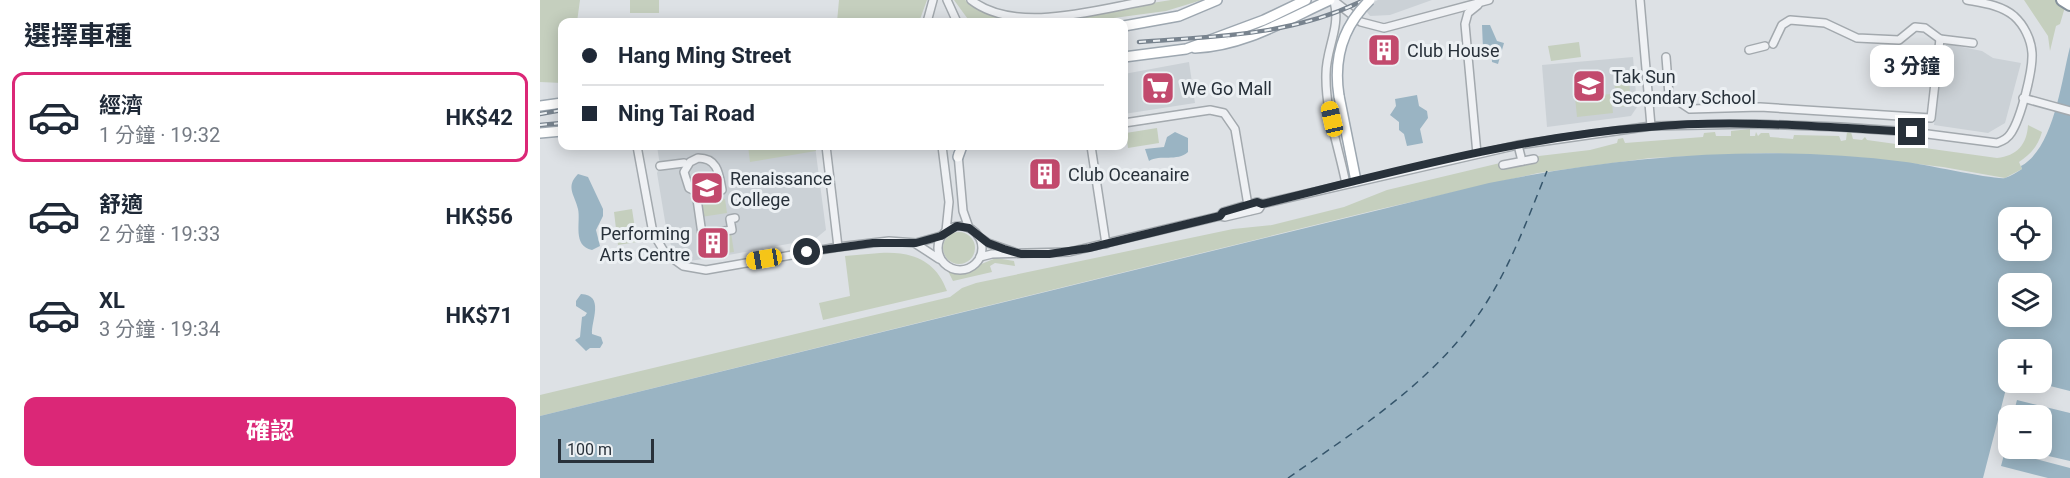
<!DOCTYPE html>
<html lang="zh-TW">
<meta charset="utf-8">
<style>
body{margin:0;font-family:Roboto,"Noto Sans TC",sans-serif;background:#f2f2f3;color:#1f2937;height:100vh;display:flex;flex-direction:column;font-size:22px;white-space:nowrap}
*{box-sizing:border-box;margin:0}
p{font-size:20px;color:#747a83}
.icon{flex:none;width:33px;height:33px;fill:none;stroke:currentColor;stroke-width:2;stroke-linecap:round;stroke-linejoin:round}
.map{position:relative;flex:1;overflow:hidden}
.details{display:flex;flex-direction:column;background:#fff;width:540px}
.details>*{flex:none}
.top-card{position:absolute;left:18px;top:18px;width:570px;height:132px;border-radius:12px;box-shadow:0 3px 15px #0003;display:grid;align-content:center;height:132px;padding:0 24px;background:#fff}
.buttons{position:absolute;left:1458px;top:207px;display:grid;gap:12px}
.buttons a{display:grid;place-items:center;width:54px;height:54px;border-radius:12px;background:#fff;box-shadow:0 3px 15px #0003;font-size:30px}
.scale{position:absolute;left:18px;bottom:15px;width:96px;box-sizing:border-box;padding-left:6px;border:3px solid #28313a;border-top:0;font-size:16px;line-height:21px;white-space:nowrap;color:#28313a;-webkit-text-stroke:4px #ecf0f3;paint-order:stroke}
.end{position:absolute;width:27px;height:27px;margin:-14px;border:8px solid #28313a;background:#fff;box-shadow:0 0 0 3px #fff}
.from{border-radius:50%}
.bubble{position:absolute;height:42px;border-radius:12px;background:#fff;box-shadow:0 3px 15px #0003;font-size:20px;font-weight:700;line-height:42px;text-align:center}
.car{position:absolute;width:18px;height:36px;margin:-18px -9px;border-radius:8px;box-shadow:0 0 4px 2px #0007;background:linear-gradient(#f5c518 24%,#345 0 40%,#f5c518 0 76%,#345 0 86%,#f5c518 0)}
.top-card b{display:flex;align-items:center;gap:21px;height:57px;font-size:22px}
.top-card b+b{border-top:2px solid #e0e1e3}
.top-card i{width:15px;height:15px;background:#1f2937}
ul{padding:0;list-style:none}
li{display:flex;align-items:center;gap:18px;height:90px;margin:0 12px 9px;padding:0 12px;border:3px solid transparent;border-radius:12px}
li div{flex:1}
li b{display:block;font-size:22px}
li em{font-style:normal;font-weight:700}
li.on{border-color:#db2777}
li>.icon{width:54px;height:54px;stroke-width:1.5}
h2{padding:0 24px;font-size:27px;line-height:72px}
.primary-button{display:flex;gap:12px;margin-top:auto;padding:12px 24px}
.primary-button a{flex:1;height:69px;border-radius:12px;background:#db2777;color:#fff;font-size:24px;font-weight:700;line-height:69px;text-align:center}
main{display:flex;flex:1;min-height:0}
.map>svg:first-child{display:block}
</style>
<main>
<section class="details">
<h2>選擇車種</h2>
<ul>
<li class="on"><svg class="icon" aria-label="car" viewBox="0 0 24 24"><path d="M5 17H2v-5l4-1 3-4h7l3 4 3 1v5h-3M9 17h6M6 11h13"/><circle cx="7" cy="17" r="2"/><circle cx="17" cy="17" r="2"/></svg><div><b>經濟</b><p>1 分鐘 · 19:32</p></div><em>HK$42</em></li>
<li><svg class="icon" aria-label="car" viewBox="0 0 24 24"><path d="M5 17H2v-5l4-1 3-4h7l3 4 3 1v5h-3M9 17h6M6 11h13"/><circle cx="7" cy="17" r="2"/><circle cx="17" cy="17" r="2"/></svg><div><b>舒適</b><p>2 分鐘 · 19:33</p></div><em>HK$56</em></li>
<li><svg class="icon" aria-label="car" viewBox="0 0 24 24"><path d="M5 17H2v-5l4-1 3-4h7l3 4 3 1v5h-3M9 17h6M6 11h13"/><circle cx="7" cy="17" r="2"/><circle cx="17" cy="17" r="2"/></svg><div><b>XL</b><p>3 分鐘 · 19:34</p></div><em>HK$71</em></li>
</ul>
<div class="primary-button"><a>確認</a></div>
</section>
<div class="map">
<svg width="1530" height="478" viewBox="0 0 1530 478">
<rect width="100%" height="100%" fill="#dde1e5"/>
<!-- built -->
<g fill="#cbd1d6">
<polygon points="838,0 892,0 850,15 830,16 823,7"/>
<polygon points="1407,44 1442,51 1453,58 1481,63 1465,123 1448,133 1394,125 1403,48"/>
<polygon points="1093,57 1097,107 1091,116 1007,127 1002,65"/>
<polygon points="649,62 655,103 584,114 584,74"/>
<polygon points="117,146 275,146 286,230 275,239 194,254 150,261 141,257 132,248 127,233 117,173 120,166"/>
</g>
<!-- green -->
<g fill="#c5cfbe">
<polygon points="0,0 40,0 37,22 22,22 22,83 0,82"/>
<rect x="90" y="0" width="29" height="13"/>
<polygon points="299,0 387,0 379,22 297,22"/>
<polygon points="414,0 425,0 457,18 482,22 430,22"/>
<polygon points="631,0 662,0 626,11 544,22 543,14"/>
<polygon points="1484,0 1515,0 1525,7 1520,24 1516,26 1510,51 1508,36"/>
<polygon points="1039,42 1041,57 1011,61 1008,46"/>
<polygon points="1089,78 1091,106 1077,107 1074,80"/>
<polygon points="1071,94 1073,113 1037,117 1035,97"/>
<path d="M 1488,125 L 1502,132 C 1498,146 1491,154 1479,162 L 1482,169 L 1465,178 L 1403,167 L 1325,158 L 1228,153 L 1110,158 L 998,173 L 836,210 L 0,416 L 0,395 L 410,297 L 422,288 L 436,283 L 693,229 L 732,225 L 804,207 L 847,190 L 981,158 L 1050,150 L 1077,143 L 1078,139 L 1083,138 L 1085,143 L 1163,137 L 1164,133 L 1175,132 L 1176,136 L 1191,136 L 1191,131 L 1210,129 L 1210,136 L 1215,136 L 1216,132 L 1218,136 L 1221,133 L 1229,133 L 1230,137 L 1253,139 L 1254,135 L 1299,136 L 1301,141 L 1306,140 L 1307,132 L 1311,132 L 1313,139 L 1322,140 L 1325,137 L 1327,140 L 1457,158 C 1477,156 1487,144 1488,125 Z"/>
<polygon points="617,128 619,143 588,148 586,133"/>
<polygon points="208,146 275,146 276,151 210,162"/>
<polygon points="185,199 187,213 161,217 159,202"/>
<polygon points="92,209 97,242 78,245 74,212"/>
<circle cx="419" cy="248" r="16"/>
<polygon points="191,233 194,252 160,257 157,238"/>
<path d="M 340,253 C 371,251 396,260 407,291 L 283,320 L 279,303 L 310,296 L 305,256 Z"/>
<polygon points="456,258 474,261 475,266 455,263 450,266 452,272 413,281 408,271 422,272"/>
</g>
<!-- water -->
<g fill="#9ab4c3" fill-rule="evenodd">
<polygon points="942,25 950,25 957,41 964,43 958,64 952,62 951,49 943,49"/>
<path d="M 1530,47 L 1530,391 L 1498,383 L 1502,382 L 1502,350 L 1468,350 L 1468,381 L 1443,478 L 0,478 L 0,416 L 949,183 C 1086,155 1227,144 1366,162 C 1383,164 1455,180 1465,178 C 1471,176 1477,172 1482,169 L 1481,166 C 1514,148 1521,82 1530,47 ZM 1468,218 L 1502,218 L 1502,250 L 1468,250 ZM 1468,284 L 1502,284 L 1502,316 L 1468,316 Z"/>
<polygon points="877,95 879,106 887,111 888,118 880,129 883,143 867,146 864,134 859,130 859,122 850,115 856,106 855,99"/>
<path d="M 635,132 L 648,138 L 648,152 C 637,162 620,154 609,161 L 605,149 L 624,147 L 627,137 Z"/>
<path d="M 38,174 L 48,177 L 63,209 L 63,216 L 56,230 L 60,246 L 52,250 C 32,246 41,222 38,209 C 35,195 25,187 38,174 Z"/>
<path d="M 41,294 C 65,295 51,321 52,334 L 61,337 L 63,343 L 60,348 L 50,348 L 46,351 L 35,340 L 40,337 L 42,317 L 45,316 L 47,313 L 36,306 L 36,301 Z"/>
<polygon points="1477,400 1530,413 1530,461 1478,449 1502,448 1502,416 1473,415"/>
<polygon points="1465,451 1530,468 1530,478 1508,478 1461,466"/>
</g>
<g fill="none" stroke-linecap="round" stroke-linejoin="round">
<!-- ferry -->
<path stroke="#35556b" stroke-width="1.5" stroke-dasharray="8 6" stroke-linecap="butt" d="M 748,478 C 820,428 901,377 948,300 C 973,260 989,215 1007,171"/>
<defs>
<g id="minor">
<polyline points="407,0 417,22"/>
<path d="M 431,0 C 476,35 558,9 611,0"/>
<polyline points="793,0 821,22 844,28 949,0"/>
<polyline points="1100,0 1111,126"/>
<path d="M 794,1 C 801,28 786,48 786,74 C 785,111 799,148 806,184"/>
<polyline points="387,22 393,0"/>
<polyline points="1233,44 1242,25 1250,20 1285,23 1317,38 1359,40 1375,27 1385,28 1400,39 1433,43"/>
<polyline points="1209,50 1225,46"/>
<polyline points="1126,57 1129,95 1150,109 1220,107 1391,118 1400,39"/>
<polyline points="1483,98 1530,111"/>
<polyline points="584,123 670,110 684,113 695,129 709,211"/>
<polyline points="978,145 982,161"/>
<polyline points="97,146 113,233 125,253 143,266 166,270 298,247 349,241 376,243 401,236"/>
<polyline points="286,146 298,247"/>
<polyline points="402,146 409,202 406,231"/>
<polyline points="551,146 566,244"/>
<polyline points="418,154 423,211 429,228"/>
<polyline points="937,154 925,24 928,13 938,5"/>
<path d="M 158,158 C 178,158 179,174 182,190 L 159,193 L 149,188 L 144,172 L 150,162 Z"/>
<polyline points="963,165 994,159"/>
<polyline points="120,166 144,163"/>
<polyline points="156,192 162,234 192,230 190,219 195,218"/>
<polyline points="680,216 683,212 717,202 722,204"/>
<circle cx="420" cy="248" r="22"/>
<polyline points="438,236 448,243 474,252"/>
<polyline points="376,244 399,259"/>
<path d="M 440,257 L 452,254 L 529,252 L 680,216 L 685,217 L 719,209 L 722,204 L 978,145 L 1111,126 L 1215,124 L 1300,127 L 1372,132 L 1457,143 C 1463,141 1468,138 1471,133 C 1481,118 1493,70 1492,53 C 1491,39 1484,25 1474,16 C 1461,5 1443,3 1427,0"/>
</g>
<g id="major">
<polyline points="584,26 639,16 677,0"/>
<path d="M 655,48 C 704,46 746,20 790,0"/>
<polyline points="584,57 646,49 724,20 766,0"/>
<polyline points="799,96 816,181"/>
<polyline points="0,106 22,103"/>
<polyline points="0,133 22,131"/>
<polyline points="418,157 422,146"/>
</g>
<polyline id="highway" points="1522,0 1530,5"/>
</defs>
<!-- minor casing -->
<use href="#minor" stroke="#a3a9ae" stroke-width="10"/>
<!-- major casing -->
<use href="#major" stroke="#9da7b0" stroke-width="12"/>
<!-- highway casing -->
<use href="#highway" stroke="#85919b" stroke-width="14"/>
<!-- minor -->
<use href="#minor" stroke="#eff1f4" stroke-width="7"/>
<!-- major -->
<use href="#major" stroke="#fff" stroke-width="9"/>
<!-- highway -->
<use href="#highway" stroke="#fff" stroke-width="10"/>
<defs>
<g id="rail">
<path d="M 599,42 C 677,36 752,36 824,0"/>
<polyline points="0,114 22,110"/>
<polyline points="0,125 22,123"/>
</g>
</defs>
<!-- rail casing -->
<use href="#rail" stroke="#78838e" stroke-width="4.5"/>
<!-- rail -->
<use href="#rail" stroke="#ecf0f3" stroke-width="2" stroke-dasharray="7" stroke-linecap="butt"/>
<defs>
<path id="major-bridge" d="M 799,96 C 793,58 803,26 830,0"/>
</defs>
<!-- major-bridge casing -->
<use href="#major-bridge" stroke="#9da7b0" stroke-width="12" stroke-linecap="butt"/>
<!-- major-bridge -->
<use href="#major-bridge" stroke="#fff" stroke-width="9"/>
</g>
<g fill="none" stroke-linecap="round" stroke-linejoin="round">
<!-- route -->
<path stroke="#28313a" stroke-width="8" d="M 267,252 L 333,243 L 376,243 L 401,236 L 417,226 L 429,228 L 448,243 L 464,249 L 481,254 L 509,254 L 549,248 L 680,216 L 683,212 L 717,202 L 722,204 C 849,173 978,137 1109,127 C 1196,119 1284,127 1372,132"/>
</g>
<!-- icons -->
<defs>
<symbol id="building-square" viewBox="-11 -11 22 22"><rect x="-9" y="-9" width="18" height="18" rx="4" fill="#c24a6d" stroke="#ecf0f3"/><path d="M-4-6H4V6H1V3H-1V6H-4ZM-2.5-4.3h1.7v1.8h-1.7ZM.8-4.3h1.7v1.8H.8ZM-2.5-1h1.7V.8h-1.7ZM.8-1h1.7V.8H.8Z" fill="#fff"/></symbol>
<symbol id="school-square" viewBox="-11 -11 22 22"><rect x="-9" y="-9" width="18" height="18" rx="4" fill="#c24a6d" stroke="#ecf0f3"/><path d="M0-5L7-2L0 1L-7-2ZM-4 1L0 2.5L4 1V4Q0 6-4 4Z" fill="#fff"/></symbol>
<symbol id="supermarket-square" viewBox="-11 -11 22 22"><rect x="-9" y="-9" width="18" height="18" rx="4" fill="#c24a6d" stroke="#ecf0f3"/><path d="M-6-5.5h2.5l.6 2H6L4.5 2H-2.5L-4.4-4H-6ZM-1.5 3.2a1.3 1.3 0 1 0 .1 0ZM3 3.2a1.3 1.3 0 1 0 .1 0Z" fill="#fff"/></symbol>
</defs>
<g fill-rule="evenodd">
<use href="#building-square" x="825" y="31" width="38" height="38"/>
<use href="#school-square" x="1030" y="67" width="38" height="38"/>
<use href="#supermarket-square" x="599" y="69" width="38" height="38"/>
<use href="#building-square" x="486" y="155" width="38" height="38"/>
<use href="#school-square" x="148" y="169" width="38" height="38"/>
<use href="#building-square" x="154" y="224" width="38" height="38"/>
</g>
<g text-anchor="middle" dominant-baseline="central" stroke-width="6" stroke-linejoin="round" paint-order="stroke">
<!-- poi labels -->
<g font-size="18" fill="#28313a" stroke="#ecf0f3" text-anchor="start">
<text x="867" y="50">Club House</text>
<text x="1072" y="76">Tak Sun<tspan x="1072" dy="21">Secondary School</tspan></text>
<text x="641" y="88">We Go Mall</text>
<text x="528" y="174">Club Oceanaire</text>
<text x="190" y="178">Renaissance<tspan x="190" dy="21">College</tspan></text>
<text x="150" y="233" text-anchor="end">Performing<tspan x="150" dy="21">Arts Centre</tspan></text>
</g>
</g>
</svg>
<div class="buttons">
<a><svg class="icon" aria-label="locate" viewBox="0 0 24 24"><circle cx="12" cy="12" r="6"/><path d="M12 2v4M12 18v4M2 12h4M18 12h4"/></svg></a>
<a><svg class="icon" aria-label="layers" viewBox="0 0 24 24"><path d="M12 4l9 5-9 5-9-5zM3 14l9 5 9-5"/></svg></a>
<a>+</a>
<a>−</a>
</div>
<div class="scale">100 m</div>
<i class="end from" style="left:267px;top:252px"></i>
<i class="end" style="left:1372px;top:132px"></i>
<div class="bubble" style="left:1330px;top:45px;width:84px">3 分鐘</div>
<i class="car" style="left:792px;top:119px;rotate:347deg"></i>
<i class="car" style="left:224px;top:259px;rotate:260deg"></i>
<div class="top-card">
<b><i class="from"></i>Hang Ming Street</b>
<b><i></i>Ning Tai Road</b>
</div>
</div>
</main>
